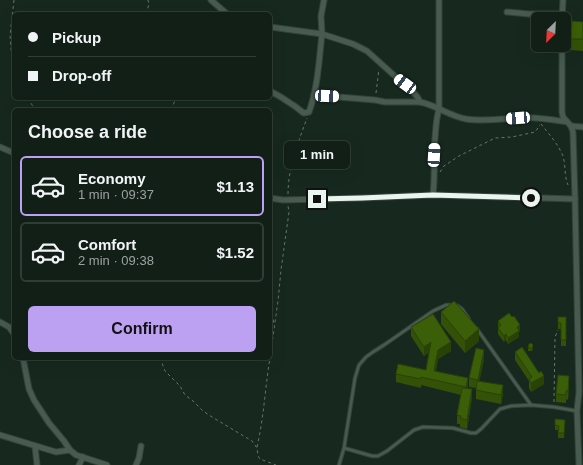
<!DOCTYPE html>
<meta charset="utf-8">
<style>
body{margin:0;font-family:Helvetica,sans-serif;background:#1e2c24;color:#f1f3f6;height:100vh;display:flex;flex-direction:column;font-size:15px;white-space:nowrap}
*{box-sizing:border-box;margin:0}
p{font-size:13px;color:#9ca2a1}
.icon{flex:none;width:22px;height:22px;fill:none;stroke:currentColor;stroke-width:2;stroke-linecap:round;stroke-linejoin:round}
.map{position:relative;flex:1;overflow:hidden}
.details{position:absolute;left:12px;top:108px;width:260px;height:252px;display:flex;flex-direction:column;background:#111f17;border-radius:6px;box-shadow:0 4px 16px #0002,0 0 0 1px #303d36}
.details>*{flex:none}
.banner{position:absolute;left:12px;top:12px;width:260px;height:88px;border-radius:6px;box-shadow:0 4px 16px #0002,0 0 0 1px #303d36;display:grid;align-content:center;height:88px;padding:0 16px;background:#111f17}
.needle{width:26px;rotate:204deg}
.buttons{position:absolute;left:531px;top:12px;display:grid;gap:8px}
.buttons a{display:grid;place-items:center;width:40px;height:40px;border-radius:6px;background:#111f17;box-shadow:0 4px 16px #0002,0 0 0 1px #303d36;font-size:20px}
.end{position:absolute;width:18px;height:18px;margin:-9px;border:5px solid #e9f5ee;background:#111;box-shadow:0 0 0 2px #111}
.from{border-radius:50%}
.bubble{position:absolute;height:28px;border-radius:6px;background:#111f17;box-shadow:0 4px 16px #0002,0 0 0 1px #303d36;font-size:13px;font-weight:700;line-height:28px;text-align:center}
.car{position:absolute;width:12px;height:24px;margin:-12px -6px;border-radius:5px;box-shadow:0 0 3px 1px #0007;background:linear-gradient(#fff 24%,#345 0 40%,#fff 0 76%,#345 0 86%,#fff 0)}
.banner b{display:flex;align-items:center;gap:14px;height:38px;font-size:15px}
.banner b+b{border-top:1px solid #303d36}
.banner i{width:10px;height:10px;background:#f1f3f6}
ul{padding:0;list-style:none}
li{display:flex;align-items:center;gap:12px;height:60px;margin:0 8px 6px;padding:0 8px;border:2px solid #303d36;border-radius:6px}
li div{flex:1}
li b{display:block;font-size:15px}
li em{font-style:normal;font-weight:700}
li.on{border-color:#bca0f2}
li>.icon{width:36px;height:36px;stroke-width:1.5}
h2{padding:0 16px;font-size:18px;line-height:48px}
.cta{display:flex;gap:8px;margin-top:auto;padding:8px 16px}
.cta a{flex:1;height:46px;border-radius:6px;background:#bca0f2;color:#111;font-size:16px;font-weight:700;line-height:46px;text-align:center}
.map>svg:first-child{display:block}
</style>
<div class="map">
<svg width="583" height="465" viewBox="0 0 583 465">
<rect width="100%" height="100%" fill="#17291f"/>
<g fill="none" stroke-linecap="round" stroke-linejoin="round">
<defs>
<g id="service">
<polyline points="458,306 462,309 469,319"/>
<polyline points="477,329 531,405"/>
<polyline points="344,448 372,456 378,456 387,451 414,430 423,427 453,428 471,433 476,433 481,429 500,409 511,406 531,405 554,407 577,411"/>
<polyline points="339,465 344,448 355,378 359,365 366,357 373,352 384,345 433,311 446,305 451,305"/>
</g>
<g id="minor">
<polyline points="211,0 227,14"/>
<path d="M 324,0 L 321,16 L 322,34 L 353,44 L 367,51 L 397,78 L 411,89 L 418,98 L 420,102 C 436,105 449,116 466,119 C 485,122 505,118 524,118 C 537,117 554,120 567,122"/>
<polyline points="507,12 529,14 562,14"/>
<polyline points="562,19 563,0"/>
<path d="M 270,27 L 322,34 C 319,60 318,87 309,112 L 304,113 C 300,111 297,107 293,105 C 286,100 278,95 270,91"/>
<polyline points="562,45 562,112 563,117 571,126 573,132 575,199 579,392 577,411 579,465"/>
<polyline points="314,95 375,100 385,102 420,102"/>
<polyline points="571,126 583,127"/>
<polyline points="0,147 14,153"/>
<path d="M 433,195 C 435,176 434,157 435,138 C 436,128 436,119 439,109 L 439,0"/>
<polyline points="270,198 283,200 362,198 433,195 575,199"/>
<polyline points="0,322 9,327 14,334"/>
<polyline points="23,358 29,389 34,400 49,423 64,441 70,450 76,455 107,465"/>
<polyline points="0,435 56,452 70,450"/>
<polyline points="35,446 37,465"/>
<polyline points="79,465 83,457"/>
<polyline points="136,465 139,458 141,446"/>
</g>
</defs>
<!-- service casing -->
<use href="#service" stroke="#35443b" stroke-width="4.5"/>
<!-- minor casing -->
<use href="#minor" stroke="#35443b" stroke-width="7"/>
<!-- path -->
<g stroke="#66756c" stroke-width="1" stroke-dasharray="3 3" stroke-linecap="butt">
<polyline points="14,0 10,35 11,49 14,70"/>
<polyline points="146,14 149,4 148,0"/>
<polyline points="376,93 379,69"/>
<polyline points="28,98 35,110"/>
<polyline points="171,110 176,98"/>
<path d="M 541,124 C 549,134 558,144 563,156 C 566,166 564,176 568,185"/>
<polyline points="440,172 444,166 459,156 495,138 512,137 535,132 540,125"/>
<path d="M 288,194 C 288,168 298,143 307,118"/>
<polyline points="270,308 272,314 274,324"/>
<polyline points="160,358 165,371 180,386 185,395 193,401 203,411 212,417 252,441 257,448 258,456 260,459 276,465"/>
<polyline points="270,358 278,301 281,270 289,212 288,206"/>
<polyline points="554,402 555,337 558,330"/>
<path d="M 257,447 C 264,417 265,388 270,358"/>
</g>
<!-- service -->
<use href="#service" stroke="#475b4f" stroke-width="2.5"/>
<!-- minor -->
<use href="#minor" stroke="#475b4f" stroke-width="5"/>
</g>
<!-- wall -->
<g fill="#335207">
<polygon points="583,22 583,51 571,50 571,39"/>
<polygon points="441,312 479,341 465,353 441,324"/>
<polygon points="558,317 566,317 566,346 561,346 561,329 558,329"/>
<polygon points="498,321 520,331 519,332 519,337 508,344 506,340 504,342 498,334"/>
<polygon points="411,327 451,351 438,359 436,371 468,387 467,388 472,398 467,429 460,427 460,424 457,424 457,415 461,395 421,385 421,388 396,382 396,374 426,370 429,352 424,356 411,336"/>
<polygon points="528,348 533,348 532,351 528,351"/>
<polygon points="515,352 539,373 544,384 531,392 529,388 529,381 515,360"/>
<polygon points="484,359 479,381 503,394 501,404 476,399 476,388 469,387 469,378"/>
<polygon points="569,384 568,400 566,399 566,403 556,402 556,394"/>
<polygon points="555,419 565,420 564,438 558,438 558,430 555,430"/>
</g>
<!-- shaded-wall -->
<g fill="#294206">
<polygon points="520,325 520,331 519,332 519,337 508,344 508,338 517,327"/>
<polygon points="479,329 479,341 465,353 465,341"/>
<polygon points="506,334 506,340 504,342 504,336"/>
<polygon points="431,342 431,351 424,356 424,347"/>
<polygon points="451,342 451,351 438,359 434,379 434,371 438,350"/>
<polygon points="484,350 484,359 478,389 478,380"/>
<polygon points="544,376 544,384 531,392 531,383"/>
<polygon points="569,376 569,384 568,400 568,391"/>
<polygon points="468,378 468,387 466,396 466,387"/>
<polygon points="503,385 503,394 501,404 501,395"/>
<polygon points="472,389 472,398 467,429 467,420"/>
</g>
<!-- building -->
<g fill="#3b5f08" stroke="#294206">
<polygon points="572,21 583,22 583,39 571,39"/>
<polygon points="454,301 479,329 465,341 441,312"/>
<polygon points="509,313 512,317 514,316 520,325 517,327 519,331 508,338 506,334 504,336 498,328 501,325 498,321"/>
<polygon points="433,314 451,342 438,350 434,371 468,378 466,387 421,377 421,379 396,374 398,364 426,370 431,342 424,347 411,327"/>
<polygon points="558,317 566,317 566,340 561,340 561,323 558,323"/>
<polygon points="531,343 533,345 532,348 528,348 529,344"/>
<polygon points="522,347 539,373 541,371 544,376 531,383 529,379 532,377 515,352"/>
<polygon points="476,348 484,350 478,380 469,378"/>
<polygon points="558,375 569,376 568,391 566,391 566,395 556,394"/>
<polygon points="477,381 503,385 501,395 476,390"/>
<polygon points="462,388 472,389 467,420 460,418 461,416 457,415"/>
<polygon points="555,419 565,420 564,433 558,433 559,426 555,425"/>
</g>
<g fill="none" stroke-linecap="round" stroke-linejoin="round">
<!-- route -->
<polyline stroke="#e9f5ee" stroke-width="5" points="317,199 362,198 433,195 531,198"/>
</g>
</svg>
<div class="buttons">
<a><svg class="needle" viewBox="-14 -14 28 28"><path d="M0-13l5 13h-10z" fill="#e53935"/><path d="M0 13l5-13h-10z" fill="#9ca2a1"/></svg></a>
</div>
<i class="end from" style="left:531px;top:198px"></i>
<i class="end" style="left:317px;top:199px"></i>
<div class="bubble" style="left:284px;top:141px;width:66px">1 min</div>
<i class="car" style="left:405px;top:84px;rotate:306deg"></i>
<i class="car" style="left:327px;top:96px;rotate:93deg"></i>
<i class="car" style="left:518px;top:118px;rotate:266deg"></i>
<i class="car" style="left:434px;top:155px;rotate:3deg"></i>
<div class="banner">
<b><i class="from"></i>Pickup</b>
<b><i></i>Drop-off</b>
</div>
<section class="details">
<h2>Choose a ride</h2>
<ul>
<li class="on"><svg class="icon" aria-label="car" viewBox="0 0 24 24"><path d="M5 17H2v-5l4-1 3-4h7l3 4 3 1v5h-3M9 17h6M6 11h13"/><circle cx="7" cy="17" r="2"/><circle cx="17" cy="17" r="2"/></svg><div><b>Economy</b><p>1 min · 09:37</p></div><em>$1.13</em></li>
<li><svg class="icon" aria-label="car" viewBox="0 0 24 24"><path d="M5 17H2v-5l4-1 3-4h7l3 4 3 1v5h-3M9 17h6M6 11h13"/><circle cx="7" cy="17" r="2"/><circle cx="17" cy="17" r="2"/></svg><div><b>Comfort</b><p>2 min · 09:38</p></div><em>$1.52</em></li>
</ul>
<div class="cta"><a>Confirm</a></div>
</section>
</div>
